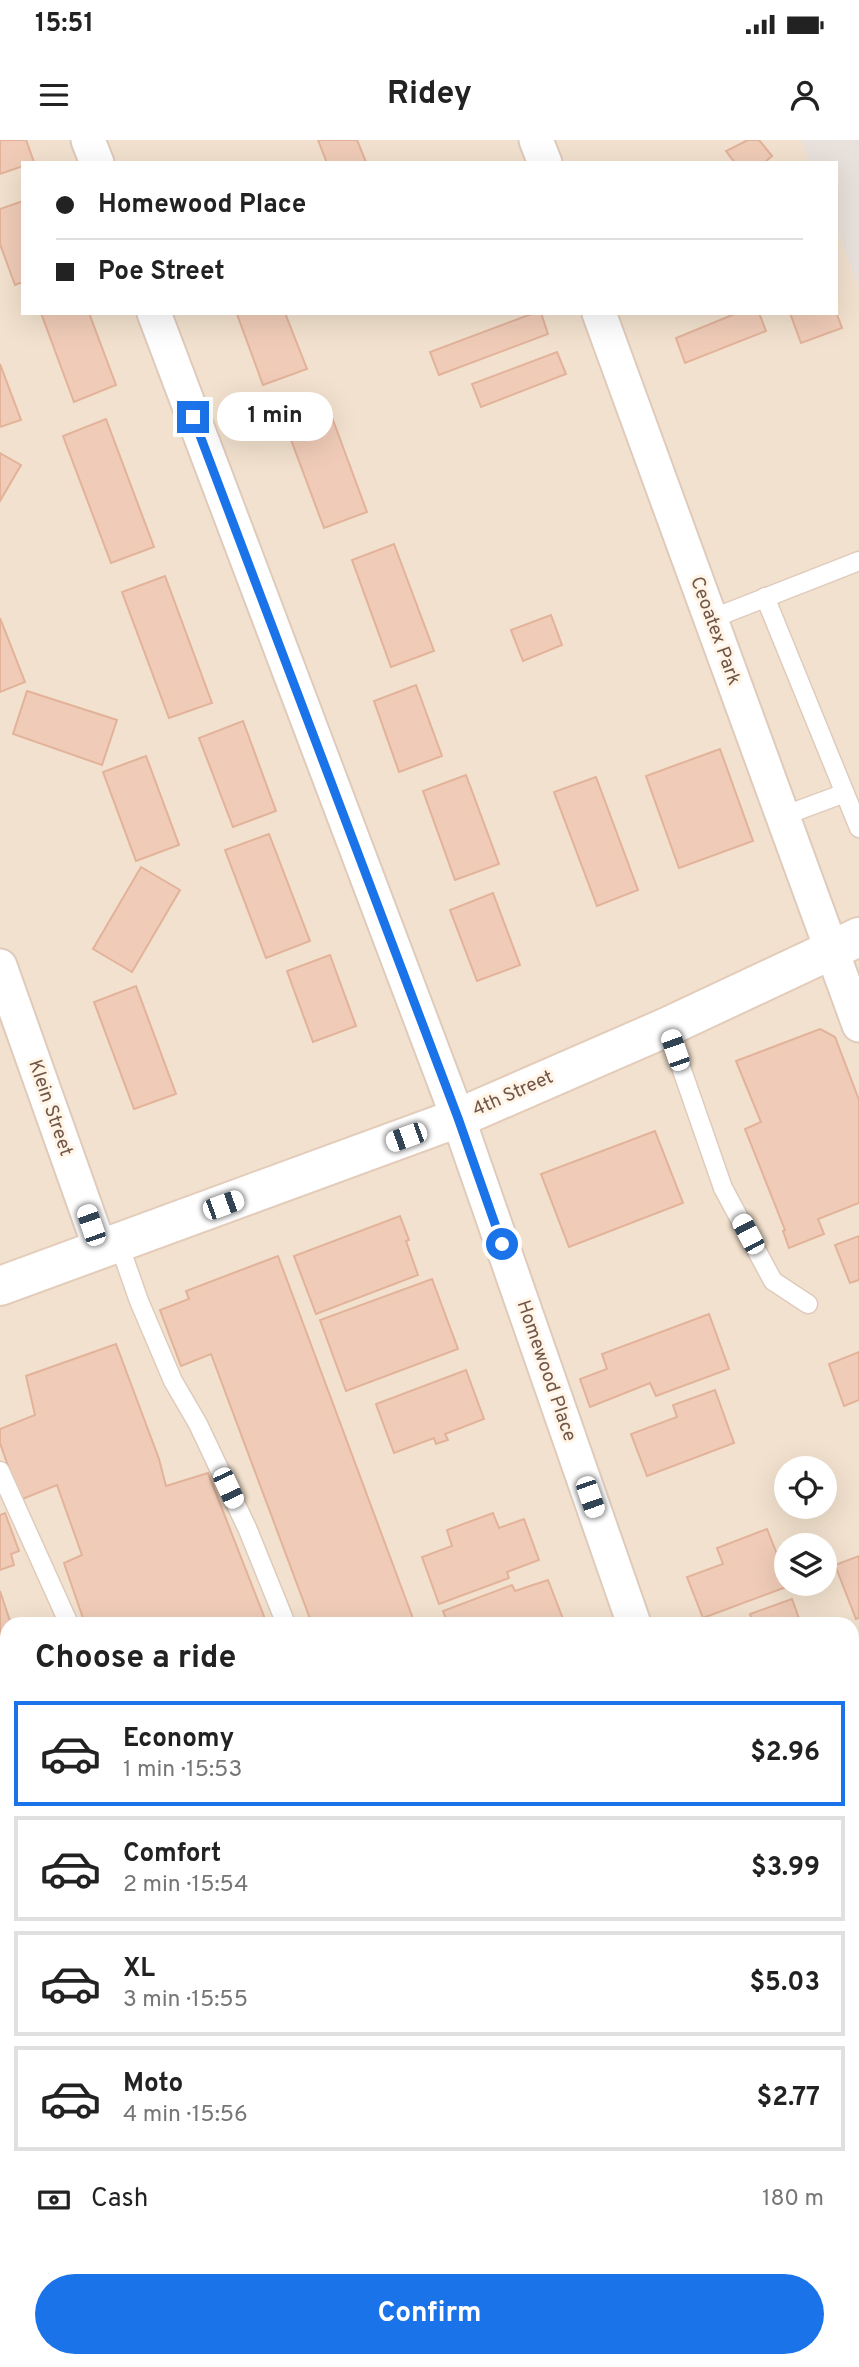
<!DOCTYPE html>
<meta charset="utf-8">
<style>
body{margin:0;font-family:Overpass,sans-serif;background:#f6f6f6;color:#222;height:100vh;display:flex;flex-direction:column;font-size:26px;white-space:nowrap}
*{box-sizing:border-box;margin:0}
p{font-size:23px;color:#767676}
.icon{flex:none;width:38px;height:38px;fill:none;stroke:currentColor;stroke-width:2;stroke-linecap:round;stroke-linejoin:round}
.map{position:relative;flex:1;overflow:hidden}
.panel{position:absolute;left:0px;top:1477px;width:859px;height:751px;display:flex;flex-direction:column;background:#fff;border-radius:21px 21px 0 0;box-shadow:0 7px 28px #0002}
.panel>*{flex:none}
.hud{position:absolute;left:21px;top:21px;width:817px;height:154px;border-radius:0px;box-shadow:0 7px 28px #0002;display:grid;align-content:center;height:154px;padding:0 35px;background:#fff}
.controls{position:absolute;left:774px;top:1316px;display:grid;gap:14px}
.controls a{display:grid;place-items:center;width:63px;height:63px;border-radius:50%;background:#fff;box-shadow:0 7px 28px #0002;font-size:35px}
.end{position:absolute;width:32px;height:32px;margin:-16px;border:9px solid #1a73e8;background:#fff;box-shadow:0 0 0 4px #fff}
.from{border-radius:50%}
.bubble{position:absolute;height:49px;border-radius:24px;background:#fff;box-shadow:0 7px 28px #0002;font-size:23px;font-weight:700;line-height:49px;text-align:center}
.car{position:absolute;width:21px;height:42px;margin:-21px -10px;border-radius:9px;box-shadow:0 0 5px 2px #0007;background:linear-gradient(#fff 24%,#345 0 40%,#fff 0 76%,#345 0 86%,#fff 0)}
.hud b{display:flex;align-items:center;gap:24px;height:66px;font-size:26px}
.hud b+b{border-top:2px solid #e0e0e0}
.hud i{width:18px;height:18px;background:#222}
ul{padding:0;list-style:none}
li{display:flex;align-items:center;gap:21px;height:105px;margin:0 14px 10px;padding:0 21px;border:4px solid #e0e0e0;border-radius:0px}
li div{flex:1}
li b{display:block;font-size:26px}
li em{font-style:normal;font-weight:700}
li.current{border-color:#1a73e8}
li>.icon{width:63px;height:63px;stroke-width:1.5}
h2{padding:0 35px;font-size:32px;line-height:84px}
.pay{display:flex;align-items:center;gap:18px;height:77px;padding:0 35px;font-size:26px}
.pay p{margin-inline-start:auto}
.button{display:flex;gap:14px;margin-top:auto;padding:14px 35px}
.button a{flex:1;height:80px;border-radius:42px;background:#1a73e8;color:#fff;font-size:28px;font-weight:700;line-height:80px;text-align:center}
.status{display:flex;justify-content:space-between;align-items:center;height:49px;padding:0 35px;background:#fff;direction:ltr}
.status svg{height:19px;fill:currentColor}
header{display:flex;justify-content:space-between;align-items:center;height:91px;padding:0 35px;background:#fff;font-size:32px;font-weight:700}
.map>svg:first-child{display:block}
</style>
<div class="status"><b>15:51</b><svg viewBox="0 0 49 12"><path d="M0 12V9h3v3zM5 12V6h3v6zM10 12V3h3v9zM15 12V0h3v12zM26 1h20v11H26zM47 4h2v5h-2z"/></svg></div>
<header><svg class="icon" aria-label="menu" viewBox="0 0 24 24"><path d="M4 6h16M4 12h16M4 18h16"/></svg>Ridey<svg class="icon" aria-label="person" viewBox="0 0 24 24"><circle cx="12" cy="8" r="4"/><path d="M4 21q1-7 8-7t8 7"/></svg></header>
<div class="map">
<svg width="859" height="2227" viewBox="0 0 859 2227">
<rect width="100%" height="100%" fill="#fbefdf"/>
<!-- residential -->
<path fill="#f2e1ce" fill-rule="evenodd" d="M 0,0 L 801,0 L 810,23 L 23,23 L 23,173 L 836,173 L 837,90 L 859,147 L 859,2227 L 0,2227 ZM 786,1328 L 824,1328 L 824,1367 L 786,1367 ZM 786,1405 L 824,1405 L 824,1444 L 786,1444 ZM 7,1484 L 852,1484 L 852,2221 L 7,2221 Z"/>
<!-- industrial -->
<polygon fill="#e9e1db" points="801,0 859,0 859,147 837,90 836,23 810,23"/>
<!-- building -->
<g fill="#f0ccb8" stroke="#e2b299" stroke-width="2">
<polygon points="0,0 26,0 34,22 23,23 23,26 0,34"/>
<polygon points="318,0 357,0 366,22 327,23"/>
<polygon points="748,0 759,0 772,16 764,23 735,23 726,11"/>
<polygon points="23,61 23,142 15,145 0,104 0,69"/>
<polygon points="836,172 842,188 801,203 790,173"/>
<polygon points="41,173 89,173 116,245 74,262"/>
<polygon points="240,173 285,173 307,229 263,245 237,174"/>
<polygon points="534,173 541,173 548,194 439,235 430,212"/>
<polygon points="737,173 759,173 766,191 685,223 676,198"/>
<polygon points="557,212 566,234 481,267 472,244"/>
<polygon points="0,224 21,280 0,287"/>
<polygon points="327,264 367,372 324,388 284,281"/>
<polygon points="106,279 154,407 111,423 63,296"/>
<polygon points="0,313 21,325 0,361"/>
<polygon points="394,404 434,511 391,527 352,420"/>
<polygon points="165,436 212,563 169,578 122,452"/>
<polygon points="551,475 562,505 523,521 511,490"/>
<polygon points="0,478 25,542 0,552"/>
<polygon points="416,545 442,616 399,632 374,561"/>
<polygon points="27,551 117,580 102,625 13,594"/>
<polygon points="243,581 276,671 233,687 199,598"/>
<polygon points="720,609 753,701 679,728 646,636"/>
<polygon points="146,616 179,705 136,721 103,632"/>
<polygon points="466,635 499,724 455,740 423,651"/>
<polygon points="596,637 638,750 597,766 554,652"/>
<polygon points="269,694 310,801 266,818 225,710"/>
<polygon points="141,727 180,750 132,832 93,809"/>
<polygon points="493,753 520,825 477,841 450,770"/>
<polygon points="330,815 356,886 313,902 287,831"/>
<polygon points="136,846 176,954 134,969 94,862"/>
<polygon points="820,889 835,897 859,960 859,1063 818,1079 824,1094 789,1108 783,1091 785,1090 745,989 761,982 736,921"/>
<polygon points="655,991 683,1063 569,1107 541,1034"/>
<polygon points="400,1076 409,1100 406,1101 418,1135 316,1174 294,1116"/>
<polygon points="859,1096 859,1140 850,1143 835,1105"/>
<polygon points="278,1116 415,1484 312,1484 211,1214 181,1226 160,1170 189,1159 186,1151"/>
<polygon points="432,1139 458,1209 346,1251 320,1180"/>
<polygon points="709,1174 729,1229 656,1256 650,1243 590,1267 580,1239 607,1229 602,1214"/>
<polygon points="116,1204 159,1319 166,1346 208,1333 267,1484 85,1484 64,1423 82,1415 57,1345 20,1360 0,1303 0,1289 35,1275 26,1236"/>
<polygon points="859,1212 859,1260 844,1266 829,1224"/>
<polygon points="466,1230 484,1279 445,1294 448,1300 436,1304 434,1298 394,1313 376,1264"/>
<polygon points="715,1250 734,1303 647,1336 631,1294 677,1277 673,1265"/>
<polygon points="5,1373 19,1411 11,1414 14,1425 0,1430 0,1375"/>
<polygon points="493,1373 499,1388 524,1379 539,1420 507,1432 509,1438 439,1464 422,1417 452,1406 447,1390"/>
<polygon points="767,1389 786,1437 786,1444 789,1446 703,1478 687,1437 723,1424 717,1408"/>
<polygon points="859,1416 859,1478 856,1479 835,1425"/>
<polygon points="548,1440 563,1479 552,1484 448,1484 443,1471 512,1445 515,1451"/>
<polygon points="0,1451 11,1484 7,1484 7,1501 0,1503"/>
<polygon points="792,1459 801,1484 754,1484 750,1474"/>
<polygon points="7,1507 7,1604 0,1585 0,1510"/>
<polygon points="852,1617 859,1635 859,1653 852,1656"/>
<polygon points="859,1673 859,1732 852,1735 852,1676"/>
<polygon points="7,1730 7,1777 0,1780 0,1733"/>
<polygon points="859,1746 859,1790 852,1792 852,1748"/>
<polygon points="859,1824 859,1870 852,1872 852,1826"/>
<polygon points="0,2174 1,2177 7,2175 7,2206 0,2209"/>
<polygon points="139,2221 185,2221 169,2227 141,2227"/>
<polygon points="399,2221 452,2221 454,2227 402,2227"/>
<polygon points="546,2221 602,2221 604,2227 547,2227"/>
<polygon points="633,2221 694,2221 696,2227 635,2227"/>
<polygon points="712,2221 781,2221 764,2227 714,2227"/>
</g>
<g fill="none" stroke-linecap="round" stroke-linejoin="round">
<defs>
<g id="lane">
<polyline points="765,457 859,688"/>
<polyline points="711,479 859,421"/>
<polyline points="783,676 845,653"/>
<polyline points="667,887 723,1048 773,1141 808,1164"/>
<polyline points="119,1104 139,1161 173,1241 198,1284 248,1390 286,1484"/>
<polyline points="0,1331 69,1484"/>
<polyline points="0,1683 7,1681"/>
</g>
<g id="street">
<polyline points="88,0 97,23"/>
<polyline points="536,0 545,23"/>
<polyline points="154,173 458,978 634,1484"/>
<polyline points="599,173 859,885"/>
<polyline points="0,826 101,1111"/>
<polyline points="0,1929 7,1926"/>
<polyline points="852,2083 859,2097"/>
<polyline points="308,2221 310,2227"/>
</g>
<polyline id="secondary" points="0,1146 458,978 667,887 859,797"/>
</defs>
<!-- lane casing -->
<use href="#lane" stroke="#dfcbbc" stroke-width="21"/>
<!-- street casing -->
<use href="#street" stroke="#dfcbbc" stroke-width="37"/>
<!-- secondary casing -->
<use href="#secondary" stroke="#e3ccba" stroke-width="42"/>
<!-- lane -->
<use href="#lane" stroke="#fff" stroke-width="18"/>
<!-- street -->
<use href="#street" stroke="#fff" stroke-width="33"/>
<!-- secondary -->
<use href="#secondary" stroke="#fff" stroke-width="38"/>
</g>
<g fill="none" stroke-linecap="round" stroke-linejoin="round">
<!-- route -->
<polyline stroke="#1a73e8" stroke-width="9" points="193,277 458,978 502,1104"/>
</g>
<g text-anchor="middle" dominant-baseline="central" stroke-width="6" stroke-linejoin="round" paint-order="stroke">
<!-- street labels -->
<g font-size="19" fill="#705548" stroke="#fff4e5">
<text transform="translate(715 491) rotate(70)">Ceoatex Park</text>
<text transform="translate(513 954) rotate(-24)">4th Street</text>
<text transform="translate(50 968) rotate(71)">Klein Street</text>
<text transform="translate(546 1231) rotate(71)">Homewood Place</text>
</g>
</g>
</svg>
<div class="controls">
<a><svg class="icon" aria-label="locate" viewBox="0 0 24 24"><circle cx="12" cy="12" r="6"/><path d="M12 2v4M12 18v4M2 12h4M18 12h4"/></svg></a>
<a><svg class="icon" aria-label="layers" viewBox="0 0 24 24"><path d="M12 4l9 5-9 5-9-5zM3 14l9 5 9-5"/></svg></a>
</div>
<i class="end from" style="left:502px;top:1104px"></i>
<i class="end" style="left:193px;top:277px"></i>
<div class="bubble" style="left:217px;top:252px;width:116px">1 min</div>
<i class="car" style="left:675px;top:910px;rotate:341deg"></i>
<i class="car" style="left:406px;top:997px;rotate:250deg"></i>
<i class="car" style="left:223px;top:1065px;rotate:70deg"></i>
<i class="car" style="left:91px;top:1085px;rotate:341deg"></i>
<i class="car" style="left:748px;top:1094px;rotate:332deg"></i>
<i class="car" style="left:228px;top:1348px;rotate:155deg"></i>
<i class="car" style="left:590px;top:1357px;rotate:161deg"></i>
<div class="hud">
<b><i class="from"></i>Homewood Place</b>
<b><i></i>Poe Street</b>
</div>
<section class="panel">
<h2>Choose a ride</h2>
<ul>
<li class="current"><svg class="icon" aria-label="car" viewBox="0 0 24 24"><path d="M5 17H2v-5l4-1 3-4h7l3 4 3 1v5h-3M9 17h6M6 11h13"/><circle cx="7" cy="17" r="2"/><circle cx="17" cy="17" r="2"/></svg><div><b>Economy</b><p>1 min · 15:53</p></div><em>$2.96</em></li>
<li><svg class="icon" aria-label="car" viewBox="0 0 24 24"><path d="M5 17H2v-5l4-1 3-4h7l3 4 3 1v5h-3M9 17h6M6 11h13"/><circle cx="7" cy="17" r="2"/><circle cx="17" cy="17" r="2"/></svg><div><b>Comfort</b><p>2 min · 15:54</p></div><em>$3.99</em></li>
<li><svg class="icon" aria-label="car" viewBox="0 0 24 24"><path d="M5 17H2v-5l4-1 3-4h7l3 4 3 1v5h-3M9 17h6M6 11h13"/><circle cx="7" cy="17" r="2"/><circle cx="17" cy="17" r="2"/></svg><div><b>XL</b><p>3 min · 15:55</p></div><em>$5.03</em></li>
<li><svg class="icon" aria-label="car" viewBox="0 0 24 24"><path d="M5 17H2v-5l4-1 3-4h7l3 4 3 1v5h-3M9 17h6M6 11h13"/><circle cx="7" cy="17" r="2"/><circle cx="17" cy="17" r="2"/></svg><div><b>Moto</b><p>4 min · 15:56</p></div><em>$2.77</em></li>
</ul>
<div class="pay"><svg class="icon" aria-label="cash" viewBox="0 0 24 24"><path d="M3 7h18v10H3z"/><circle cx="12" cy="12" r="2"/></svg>Cash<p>180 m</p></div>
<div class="button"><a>Confirm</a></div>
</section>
</div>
